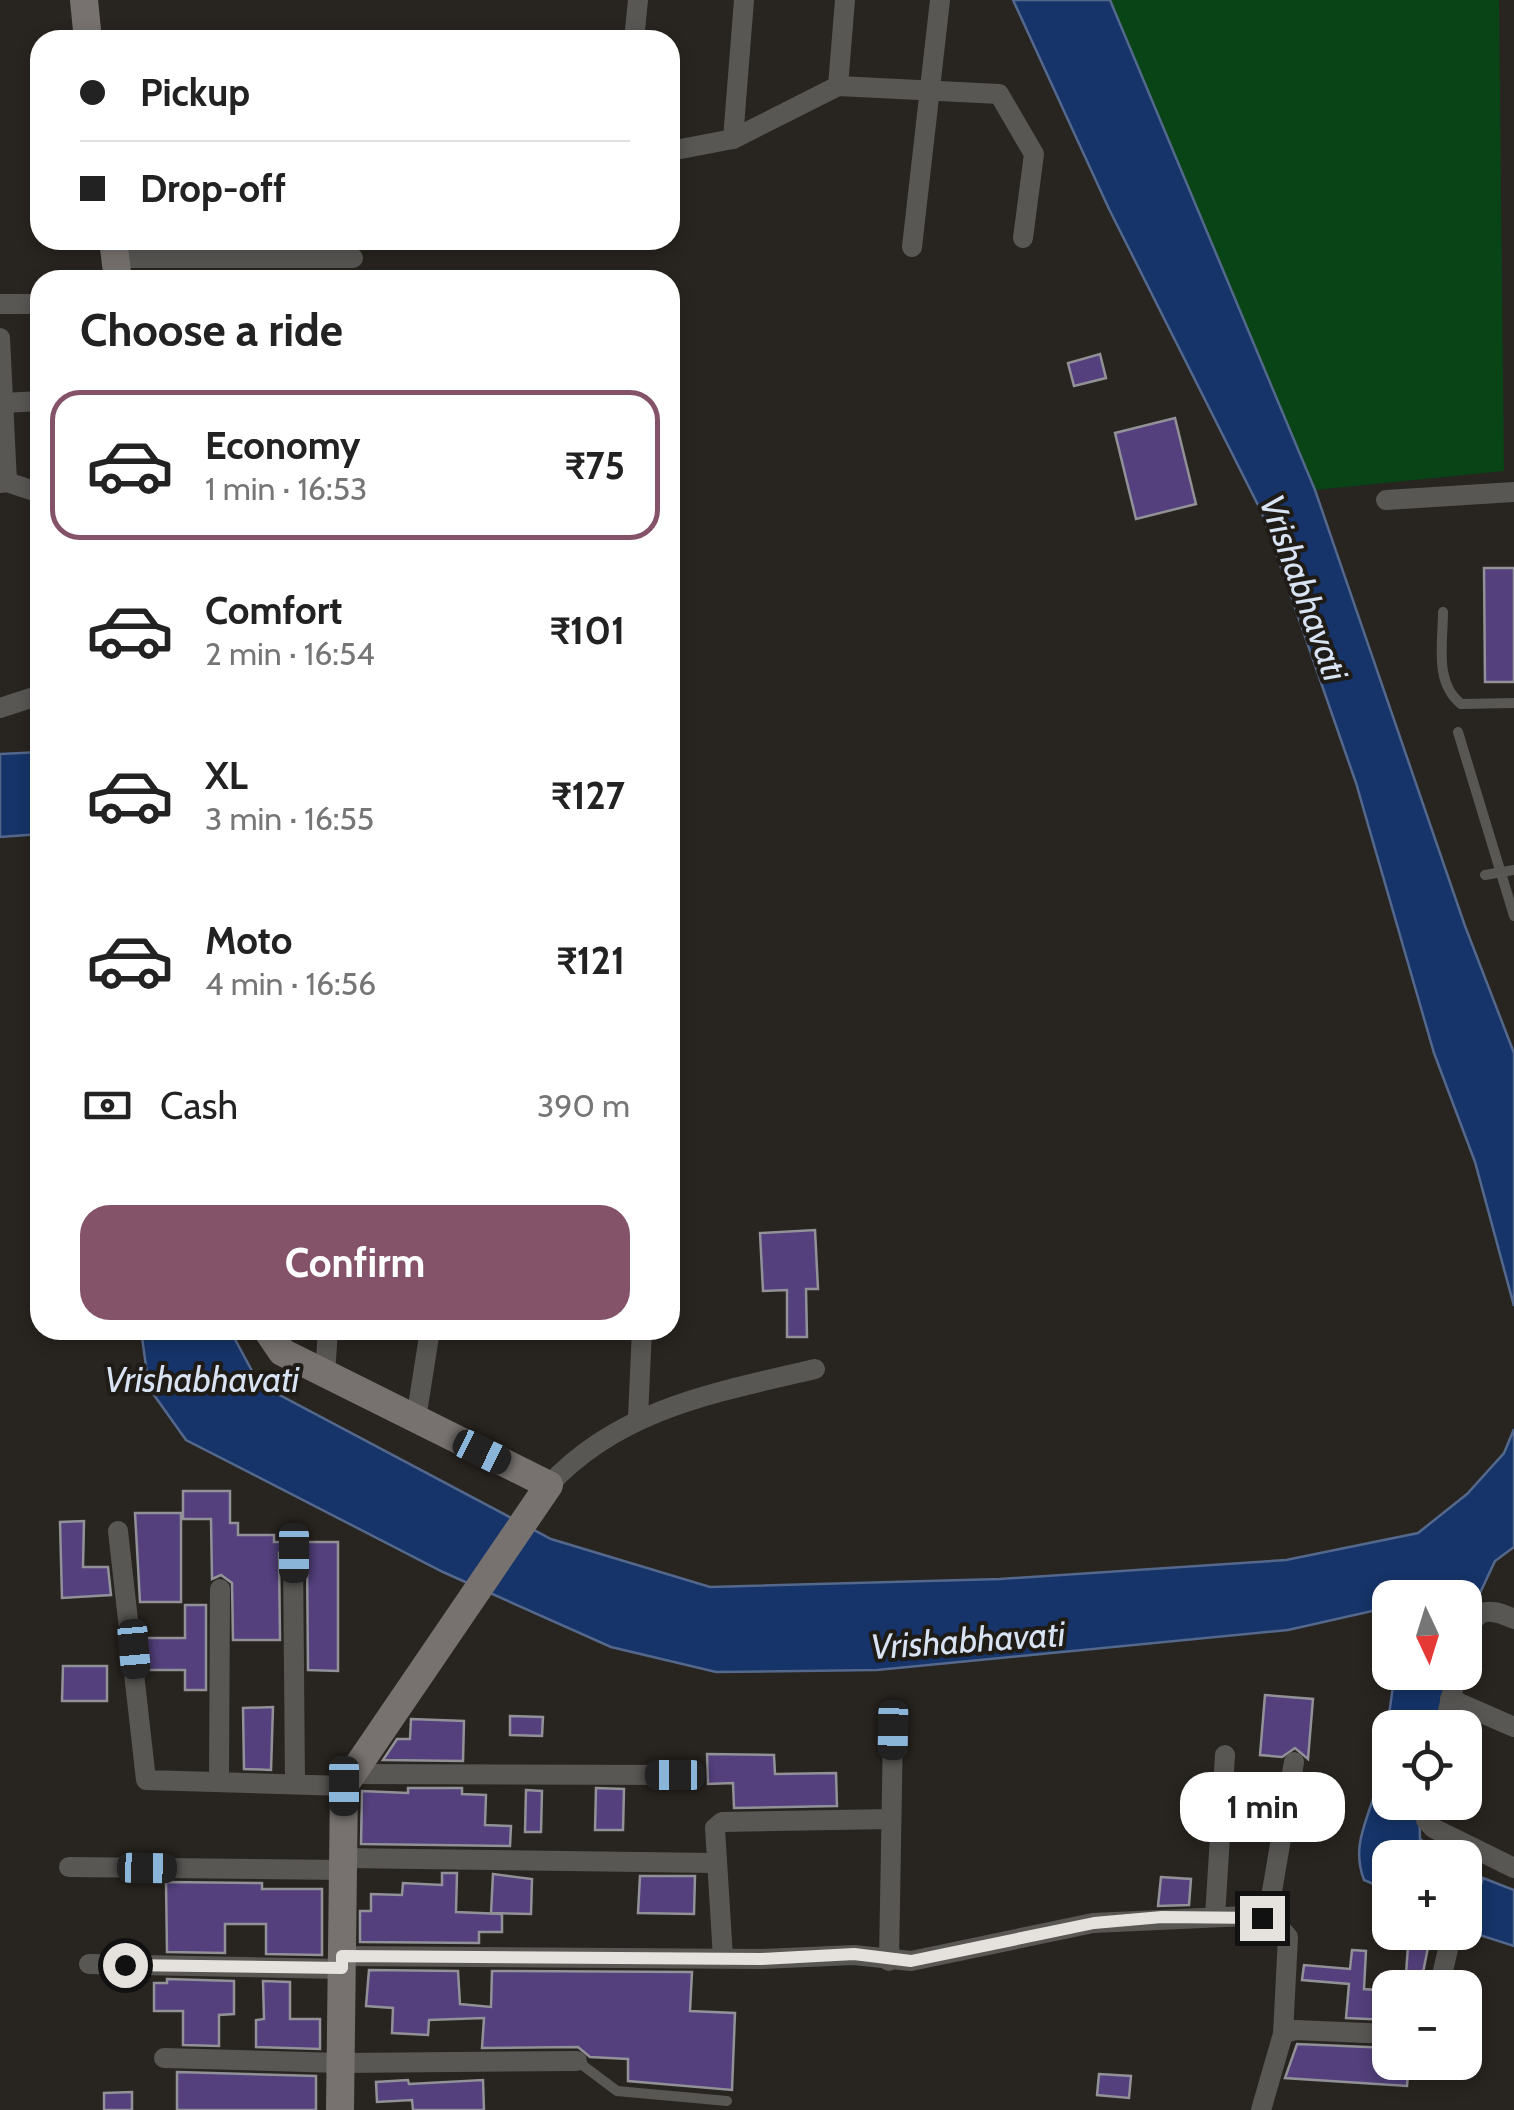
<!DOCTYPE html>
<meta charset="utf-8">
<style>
body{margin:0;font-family:Cabin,sans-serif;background:#f6f6f6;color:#222;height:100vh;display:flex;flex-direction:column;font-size:38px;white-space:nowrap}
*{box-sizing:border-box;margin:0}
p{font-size:32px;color:#767676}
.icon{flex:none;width:55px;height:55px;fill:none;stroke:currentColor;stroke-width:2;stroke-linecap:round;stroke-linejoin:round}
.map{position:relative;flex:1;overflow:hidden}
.drawer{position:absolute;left:30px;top:270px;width:650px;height:1070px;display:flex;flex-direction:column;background:#fff;border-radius:30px;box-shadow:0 5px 15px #0003}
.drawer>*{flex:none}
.top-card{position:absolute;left:30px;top:30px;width:650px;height:220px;border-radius:30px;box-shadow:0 5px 15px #0003;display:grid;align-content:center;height:220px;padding:0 50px;background:#fff}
.needle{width:65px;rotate:176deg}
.tools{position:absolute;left:1372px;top:1580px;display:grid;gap:20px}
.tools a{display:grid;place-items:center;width:110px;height:110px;border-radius:20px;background:#fff;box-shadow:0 5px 15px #0003;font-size:50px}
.end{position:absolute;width:45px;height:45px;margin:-22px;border:12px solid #e5e2de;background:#111;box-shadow:0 0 0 5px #111}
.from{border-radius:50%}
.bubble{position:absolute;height:70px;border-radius:30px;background:#fff;box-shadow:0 5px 15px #0003;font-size:32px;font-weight:800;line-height:70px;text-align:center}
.car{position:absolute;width:30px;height:60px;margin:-30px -15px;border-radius:12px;box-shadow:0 0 8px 2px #0007;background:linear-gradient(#222 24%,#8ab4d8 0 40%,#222 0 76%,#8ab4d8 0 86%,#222 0)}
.top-card b{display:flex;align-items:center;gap:35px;height:95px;font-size:38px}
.top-card b+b{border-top:2px solid #e0e0e0}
.top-card i{width:25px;height:25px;background:#222}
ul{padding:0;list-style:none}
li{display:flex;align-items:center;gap:30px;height:150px;margin:0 20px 15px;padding:0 30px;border:5px solid transparent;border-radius:30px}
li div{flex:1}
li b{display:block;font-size:38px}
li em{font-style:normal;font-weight:800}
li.on{border-color:#84536a}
li>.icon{width:90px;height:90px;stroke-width:1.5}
h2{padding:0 50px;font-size:45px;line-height:120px}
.pay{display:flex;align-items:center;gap:25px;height:110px;padding:0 50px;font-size:38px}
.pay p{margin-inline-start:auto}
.primary-button{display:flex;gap:20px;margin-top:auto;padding:20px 50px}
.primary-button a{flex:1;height:115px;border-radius:30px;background:#84536a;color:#fff;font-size:40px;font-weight:800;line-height:115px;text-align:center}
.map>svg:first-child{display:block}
</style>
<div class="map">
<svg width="1514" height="2110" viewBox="0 0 1514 2110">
<rect width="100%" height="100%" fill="#28241f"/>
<!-- green -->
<polygon fill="#084415" points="1110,0 1499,0 1504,471 1315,490"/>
<!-- water -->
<g fill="#163469" stroke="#54688c" stroke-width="2.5">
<polygon points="1013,0 1110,0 1315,490 1465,926 1514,1053 1514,1306 1475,1162 1434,1053 1356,783 1262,513 1109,209"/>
<polygon points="40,752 40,834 0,837 0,754"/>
<polygon points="141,1330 230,1330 259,1384 551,1539 710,1587 1000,1579 1286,1560 1418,1533 1467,1494 1504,1453 1514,1429 1514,1547 1495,1561 1465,1625 1465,1598 1390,1598 1390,1607 1288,1630 877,1670 716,1672 611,1647 443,1572 186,1440 149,1388"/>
<path d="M 1395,1673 L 1449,1673 L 1436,1727 L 1390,1728 L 1390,1802 L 1419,1803 L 1420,1839 L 1446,1857 L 1390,1858 L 1390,1891 L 1364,1880 C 1351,1846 1367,1822 1376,1789 C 1385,1752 1389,1711 1395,1673 Z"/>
<polygon points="1483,1878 1514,1890 1514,1946 1467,1931"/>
</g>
<!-- building -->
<g fill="#53407c" stroke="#929198" stroke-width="2.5">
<polygon points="1100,354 1106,378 1074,386 1068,363"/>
<polygon points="1175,418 1196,504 1136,519 1115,433"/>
<polygon points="1484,568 1514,568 1514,682 1485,682"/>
<polygon points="815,1230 818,1289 806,1289 807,1337 787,1337 787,1290 763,1291 760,1233"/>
<polygon points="183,1491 230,1491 230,1523 238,1523 238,1535 274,1535 274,1542 285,1542 279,1553 280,1640 233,1640 232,1583 221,1575 212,1579 211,1519 183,1519"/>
<polygon points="135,1513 181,1513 181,1602 140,1602"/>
<polygon points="84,1521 83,1567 108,1567 111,1595 62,1598 60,1522"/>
<polygon points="301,1542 338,1542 338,1671 308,1670 307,1553"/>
<polygon points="185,1605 206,1605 206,1690 185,1690 185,1670 147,1670 144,1638 185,1638"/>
<polygon points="63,1666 107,1666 107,1701 62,1701"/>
<polygon points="1265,1695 1313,1699 1308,1759 1295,1748 1282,1757 1260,1755"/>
<polygon points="273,1707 271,1770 244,1769 243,1708"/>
<polygon points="510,1716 543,1717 542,1736 510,1735"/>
<polygon points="411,1719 464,1721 463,1761 383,1760 397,1739 410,1739"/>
<polygon points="707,1754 774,1755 775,1774 836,1773 837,1806 734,1808 733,1783 708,1784"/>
<polygon points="408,1788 462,1788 462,1794 486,1795 485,1825 511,1826 510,1846 361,1844 362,1791 408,1793"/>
<polygon points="596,1788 624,1789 623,1830 595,1830"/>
<polygon points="526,1790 542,1791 541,1832 525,1832"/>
<polygon points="442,1873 457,1873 456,1912 502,1914 502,1932 479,1932 479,1943 360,1942 360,1911 371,1911 371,1894 402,1895 403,1883 442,1885"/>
<polygon points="493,1874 532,1879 531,1914 491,1913"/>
<polygon points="640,1876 695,1876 694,1914 638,1913"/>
<polygon points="1161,1877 1191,1879 1189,1905 1158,1906"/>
<polygon points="166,1882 262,1883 262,1889 322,1889 322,1955 266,1954 266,1924 225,1924 225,1953 167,1952"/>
<polygon points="1409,1932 1431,1932 1420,1988 1405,1988"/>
<polygon points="1352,1950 1366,1951 1364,1989 1390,1991 1390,2020 1346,2018 1349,1984 1302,1980 1304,1965 1350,1969"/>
<polygon points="369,1970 458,1971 460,2004 491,2007 492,1971 692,1972 690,2011 735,2013 732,2090 628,2081 628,2059 590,2057 578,2047 482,2048 484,2018 429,2020 428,2035 392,2033 393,2008 366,2006"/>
<polygon points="167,1979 234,1981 234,2014 219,2015 219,2046 183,2045 183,2011 154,2011 154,1983 167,1983"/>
<polygon points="263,1981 290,1982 290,2019 320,2019 320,2049 256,2047 256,2020 264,2019"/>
<polygon points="1297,2044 1390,2048 1390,2062 1409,2062 1407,2086 1285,2078"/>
<polygon points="177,2072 316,2076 316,2110 177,2110"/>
<polygon points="1099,2074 1131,2076 1129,2098 1097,2095"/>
<polygon points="408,2080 409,2084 483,2080 484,2110 413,2110 412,2100 377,2102 376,2082"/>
<polygon points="132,2092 132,2110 104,2110 104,2093"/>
</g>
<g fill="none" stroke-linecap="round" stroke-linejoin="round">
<!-- lane -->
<g stroke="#595754" stroke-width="10">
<path d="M 1443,612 C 1443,644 1434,682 1461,704 L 1514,703"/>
<polyline points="1458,732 1514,916"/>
<polyline points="1485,875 1514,870"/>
<polyline points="577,2061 617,2091 727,2101"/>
</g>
<!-- street -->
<g stroke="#595754" stroke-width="20">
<polyline points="634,40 638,0"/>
<polyline points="838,86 845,0"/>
<polyline points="733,139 744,0"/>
<polyline points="670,151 733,139 838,86 999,94 1034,154 1023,238"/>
<polyline points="912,247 940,0"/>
<polyline points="115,258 353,258"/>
<polyline points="0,304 40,304"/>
<polyline points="0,338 7,482 0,483"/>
<polyline points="3,403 40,401"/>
<polyline points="7,482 40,493"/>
<polyline points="1386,500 1514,492"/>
<polyline points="0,708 40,695"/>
<polyline points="325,1374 328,1330"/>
<polyline points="638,1417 642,1330"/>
<polyline points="416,1419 430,1330"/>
<path d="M 549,1485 C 620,1408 718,1392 815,1369"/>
<polyline points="118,1531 146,1780 344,1786"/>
<polyline points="293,1553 295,1783"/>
<path d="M 1465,1643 C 1474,1610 1483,1605 1514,1619"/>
<polyline points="1450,1699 1514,1727"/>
<polyline points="1444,1728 1457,1672"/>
<polyline points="348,1774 675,1775"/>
<polyline points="219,1782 220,1589"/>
<polyline points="1426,1802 1426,1820 1433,1828 1514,1868"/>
<polyline points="343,1858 715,1863"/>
<polyline points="69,1867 343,1870"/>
<polyline points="1465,1881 1473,1848"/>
<polyline points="1268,1915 1294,1762"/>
<polyline points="1215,1917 1225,1755"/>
<polyline points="342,1956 761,1959 854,1955 911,1961 1093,1923 1268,1915 1288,1937 1283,2034"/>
<polyline points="723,1958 715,1828 722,1822 891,1819"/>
<polyline points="889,1961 893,1730"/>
<polyline points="89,1964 342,1969"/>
<polyline points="1439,1988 1452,1932"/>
<polyline points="164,2058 341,2063 577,2061"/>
<polyline points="1261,2110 1283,2034 1295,2030 1390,2034"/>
</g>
<!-- secondary -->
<g stroke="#77726f" stroke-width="28">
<polyline points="84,0 88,40"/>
<polyline points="113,240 118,280"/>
<polyline points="267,1330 282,1352 549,1485 344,1786 340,2110"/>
</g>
</g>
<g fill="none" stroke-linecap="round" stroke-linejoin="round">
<!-- route -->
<polyline stroke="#e5e2de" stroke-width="12" points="125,1965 342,1968 342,1956 761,1959 854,1954 911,1961 1094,1923 1162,1917 1262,1918"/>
</g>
<g text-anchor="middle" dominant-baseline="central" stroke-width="8" stroke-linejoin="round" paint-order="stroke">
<!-- water labels -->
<g font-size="35" font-style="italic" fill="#d8e3f4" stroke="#1f1b16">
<text transform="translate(1304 588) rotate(70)">Vrishabhavati</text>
<text x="202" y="1379">Vrishabhavati</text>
<text transform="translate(968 1640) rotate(-4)">Vrishabhavati</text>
</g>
</g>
</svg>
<div class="tools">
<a><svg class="needle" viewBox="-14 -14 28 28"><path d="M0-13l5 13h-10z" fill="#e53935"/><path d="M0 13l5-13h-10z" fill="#767676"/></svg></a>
<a><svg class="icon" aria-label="locate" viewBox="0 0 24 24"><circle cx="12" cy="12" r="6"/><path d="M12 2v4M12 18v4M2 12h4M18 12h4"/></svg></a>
<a>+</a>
<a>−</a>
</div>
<i class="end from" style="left:125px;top:1965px"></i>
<i class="end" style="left:1262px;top:1918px"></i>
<div class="bubble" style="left:1180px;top:1772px;width:165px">1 min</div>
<i class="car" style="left:482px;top:1452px;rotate:116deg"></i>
<i class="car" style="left:294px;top:1553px;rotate:180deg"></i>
<i class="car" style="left:134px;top:1649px;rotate:175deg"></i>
<i class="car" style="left:893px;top:1730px;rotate:181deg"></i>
<i class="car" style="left:675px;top:1775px;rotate:270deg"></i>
<i class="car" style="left:344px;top:1786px;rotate:180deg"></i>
<i class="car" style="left:147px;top:1868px;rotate:91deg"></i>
<div class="top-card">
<b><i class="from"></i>Pickup</b>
<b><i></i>Drop-off</b>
</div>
<section class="drawer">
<h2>Choose a ride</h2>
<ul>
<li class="on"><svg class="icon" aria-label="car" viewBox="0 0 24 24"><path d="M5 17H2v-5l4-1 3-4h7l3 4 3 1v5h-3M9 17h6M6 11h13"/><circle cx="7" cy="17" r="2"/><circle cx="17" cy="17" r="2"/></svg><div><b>Economy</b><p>1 min · 16:53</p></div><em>₹75</em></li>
<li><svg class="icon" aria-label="car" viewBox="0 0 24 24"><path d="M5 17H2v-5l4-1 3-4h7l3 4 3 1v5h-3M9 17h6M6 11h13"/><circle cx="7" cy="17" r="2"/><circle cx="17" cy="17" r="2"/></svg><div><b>Comfort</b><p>2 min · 16:54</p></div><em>₹101</em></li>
<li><svg class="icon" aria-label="car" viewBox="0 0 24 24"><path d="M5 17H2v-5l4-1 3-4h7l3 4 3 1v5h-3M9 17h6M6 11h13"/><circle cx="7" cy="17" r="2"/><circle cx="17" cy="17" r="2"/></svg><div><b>XL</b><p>3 min · 16:55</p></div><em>₹127</em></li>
<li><svg class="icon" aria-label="car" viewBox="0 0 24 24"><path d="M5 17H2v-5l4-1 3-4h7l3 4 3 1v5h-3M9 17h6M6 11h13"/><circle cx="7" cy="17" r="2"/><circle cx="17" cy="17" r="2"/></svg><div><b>Moto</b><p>4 min · 16:56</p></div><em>₹121</em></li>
</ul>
<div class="pay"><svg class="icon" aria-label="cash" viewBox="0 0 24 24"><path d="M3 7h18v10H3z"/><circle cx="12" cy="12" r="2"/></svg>Cash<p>390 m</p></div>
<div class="primary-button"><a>Confirm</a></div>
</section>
</div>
